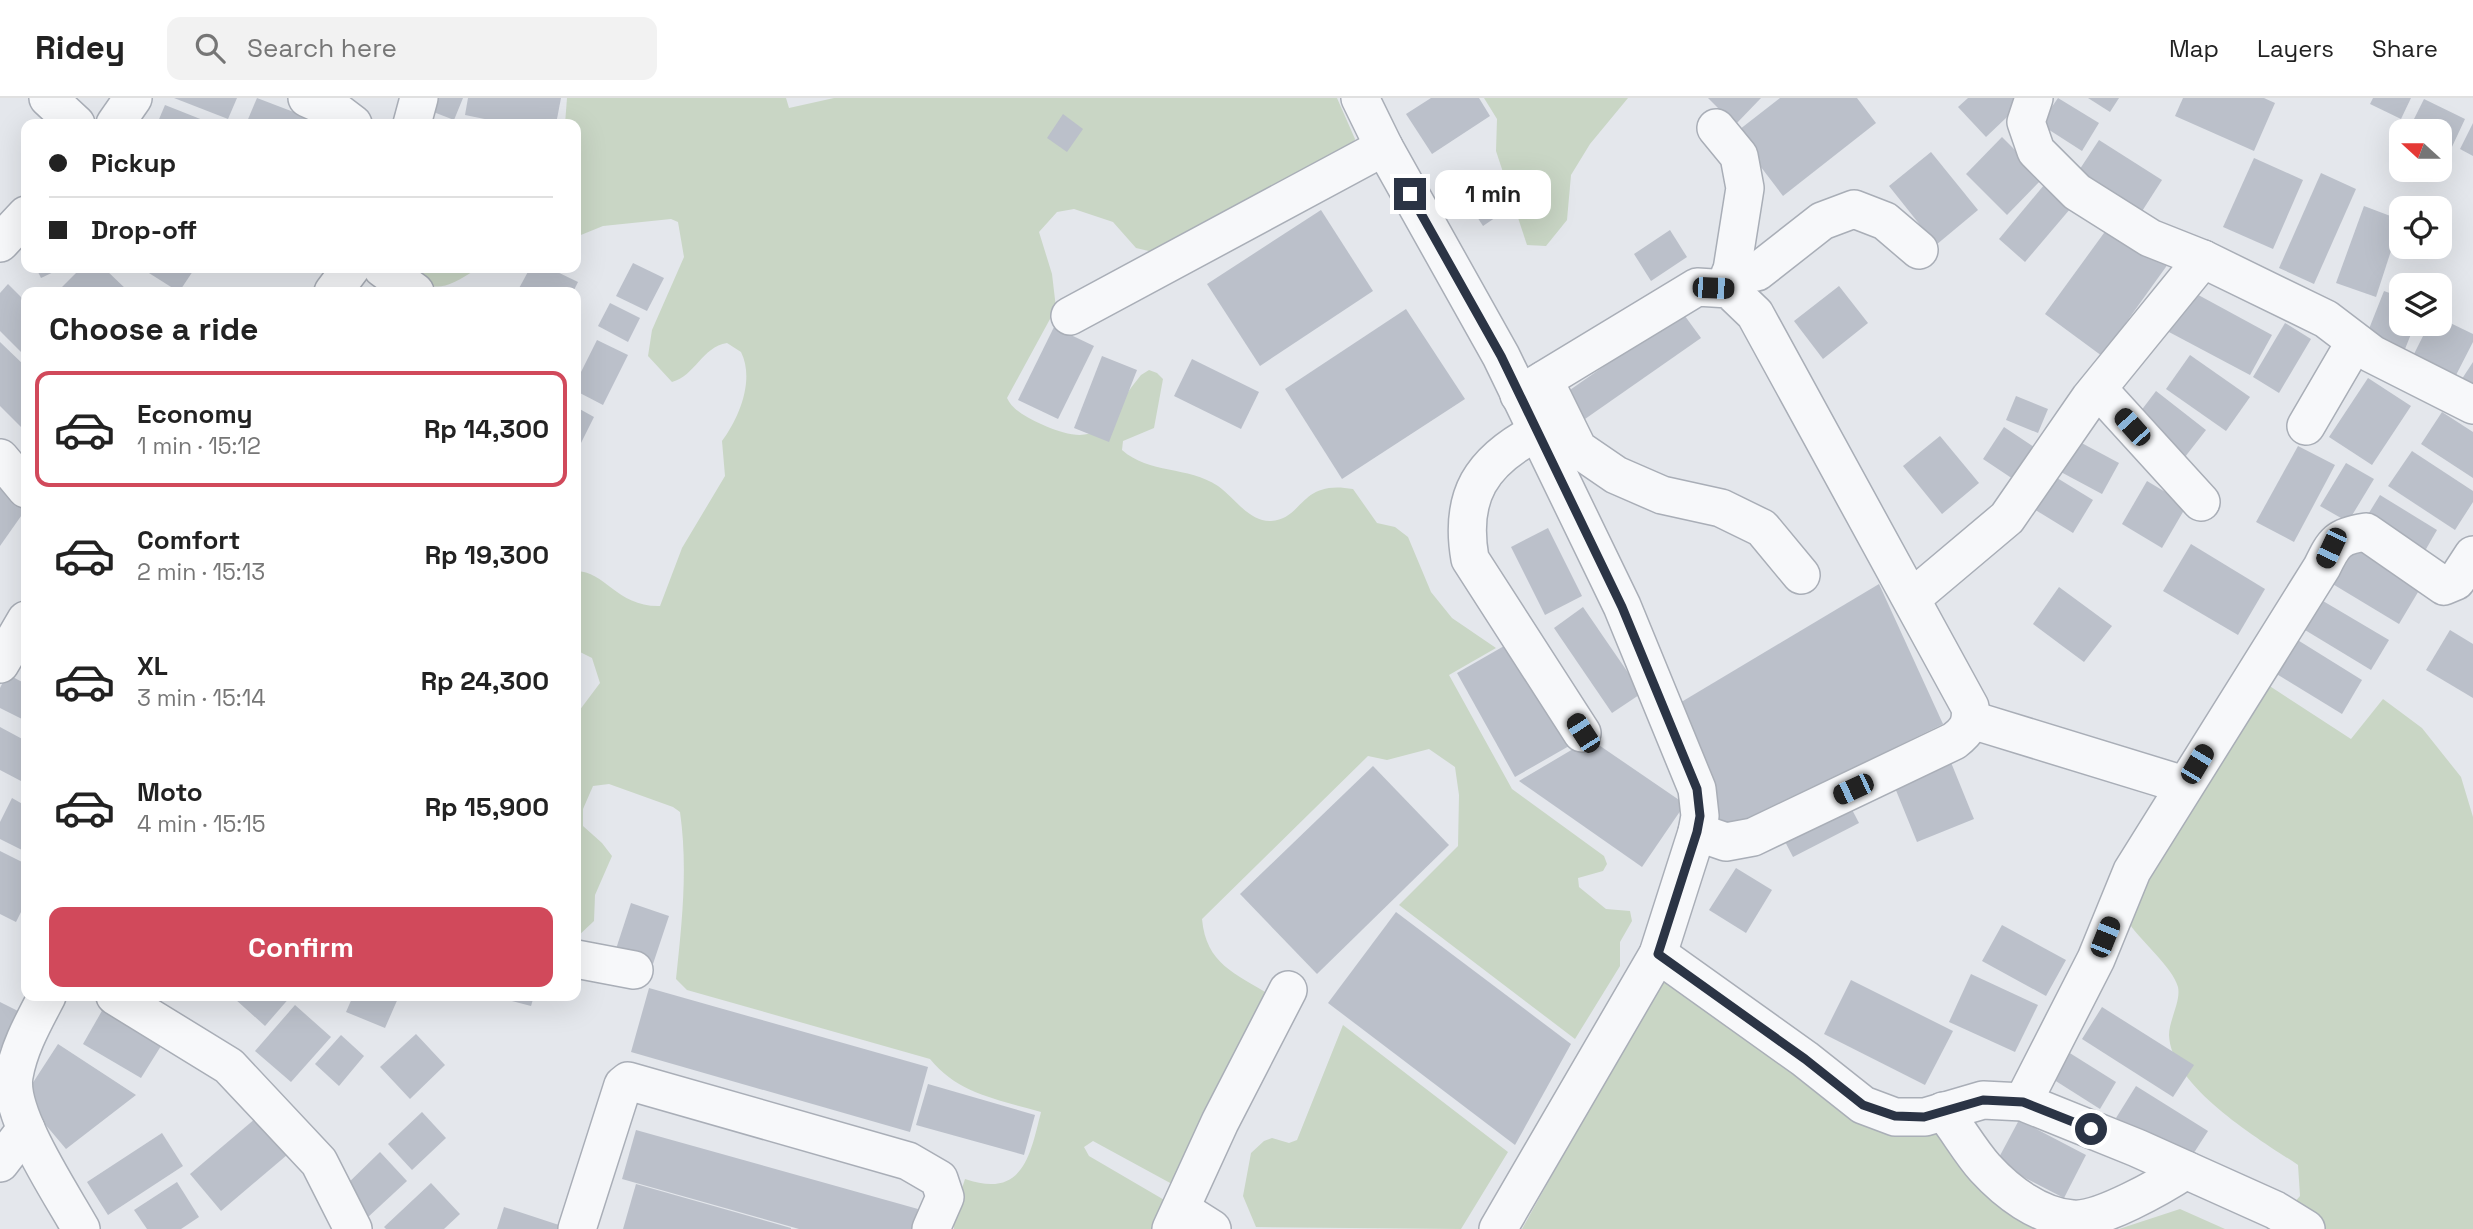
<!DOCTYPE html>
<meta charset="utf-8">
<style>
body{margin:0;font-family:"Space Grotesk",sans-serif;background:#f2f2f2;color:#222;height:100vh;display:flex;flex-direction:column;font-size:26px;white-space:nowrap}
*{box-sizing:border-box;margin:0}
p{font-size:23px;color:#767676}
.icon{flex:none;width:38px;height:38px;fill:none;stroke:currentColor;stroke-width:2;stroke-linecap:round;stroke-linejoin:round}
.map{position:relative;flex:1;overflow:hidden}
.sheet{position:absolute;left:21px;top:189px;width:560px;height:714px;display:flex;flex-direction:column;background:#fff;border-radius:14px;box-shadow:0 7px 28px #0002}
.sheet>*{flex:none}
.hud{position:absolute;left:21px;top:21px;width:560px;height:154px;border-radius:14px;box-shadow:0 7px 28px #0002;display:grid;align-content:center;height:154px;padding:0 28px;background:#fff}
.needle{width:46px;rotate:291deg}
.buttons{position:absolute;left:2389px;top:21px;display:grid;gap:14px}
.buttons a{display:grid;place-items:center;width:63px;height:63px;border-radius:14px;background:#fff;box-shadow:0 7px 28px #0002;font-size:35px}
.end{position:absolute;width:32px;height:32px;margin:-16px;border:9px solid #2b3445;background:#fff;box-shadow:0 0 0 4px #fff}
.from{border-radius:50%}
.bubble{position:absolute;height:49px;border-radius:14px;background:#fff;box-shadow:0 7px 28px #0002;font-size:23px;font-weight:600;line-height:49px;text-align:center}
.car{position:absolute;width:21px;height:42px;margin:-21px -10px;border-radius:9px;box-shadow:0 0 5px 2px #0007;background:linear-gradient(#222 24%,#8ab4d8 0 40%,#222 0 76%,#8ab4d8 0 86%,#222 0)}
.hud b{display:flex;align-items:center;gap:24px;height:66px;font-size:26px}
.hud b+b{border-top:2px solid #e0e0e0}
.hud i{width:18px;height:18px;background:#222}
ul{padding:0;list-style:none}
li{display:flex;align-items:center;gap:21px;height:116px;margin:0 14px 10px;padding:0 14px;border:4px solid transparent;border-radius:14px}
li div{flex:1}
li b{display:block;font-size:26px}
li em{font-style:normal;font-weight:600}
li.on{border-color:#d1495b}
li>.icon{width:63px;height:63px;stroke-width:1.5}
h2{padding:0 28px;font-size:32px;line-height:84px}
.action{display:flex;gap:14px;margin-top:auto;padding:14px 28px}
.action a{flex:1;height:80px;border-radius:14px;background:#d1495b;color:#fff;font-size:28px;font-weight:600;line-height:80px;text-align:center}
header{display:flex;align-items:center;gap:42px;box-sizing:border-box;height:98px;padding:0 35px;background:#fff;border-bottom:2px solid #e0e0e0}
header strong{font-size:33px}
nav{display:flex;gap:38px;margin-inline-start:auto;font-size:24px}
.search{width:490px;height:63px;background:#f2f2f2;display:flex;align-items:center;gap:18px;box-sizing:border-box;padding:0 24px;border-radius:14px;color:#767676;font-size:26px}
.map>svg:first-child{display:block}
</style>
<header>
<strong>Ridey</strong>
<div class="search"><svg class="icon" aria-label="search" viewBox="0 0 24 24"><circle cx="10" cy="10" r="6"/><path d="M15 15l6 6"/></svg>Search here</div>
<nav><a>Map</a><a>Layers</a><a>Share</a></nav>
</header>
<div class="map">
<svg width="2473" height="1131" viewBox="0 0 2473 1131">
<rect width="100%" height="100%" fill="#e4e7ec"/>
<!-- green -->
<g fill="#c9d6c5">
<path d="M 567,0 L 786,0 L 789,10 L 834,0 L 1337,0 L 1355,41 L 1351,52 L 1153,154 L 1136,150 L 1113,124 L 1074,111 L 1057,114 L 1039,134 L 1052,176 L 1056,210 L 1007,300 C 1013,313 1028,320 1041,326 C 1105,355 1104,322 1141,277 L 1149,272 L 1157,275 L 1163,281 L 1154,330 L 1123,343 L 1122,352 C 1149,376 1188,368 1218,388 C 1234,399 1249,424 1271,423 C 1304,421 1299,381 1353,391 L 1377,425 L 1395,429 L 1408,439 L 1431,494 L 1452,520 L 1496,550 L 1449,577 L 1512,691 L 1604,758 L 1607,766 L 1603,773 L 1578,780 L 1579,789 L 1606,811 L 1630,813 L 1632,823 L 1620,844 L 1620,868 L 1575,941 L 1399,807 L 1458,748 L 1459,697 L 1455,669 L 1429,651 L 1387,662 L 1368,658 L 1202,821 C 1206,866 1235,875 1270,897 L 1172,1086 L 1093,1043 L 1084,1049 L 1089,1058 L 1166,1103 L 1161,1131 L 954,1131 L 954,1115 L 965,1081 C 1023,1101 1030,1058 1041,1014 C 1000,1002 958,996 930,961 L 687,892 L 676,881 C 682,825 688,770 680,714 L 673,709 L 609,686 L 593,688 L 583,711 L 583,728 L 602,745 L 612,758 L 595,797 L 594,823 L 576,840 L 576,617 L 600,585 L 592,560 L 576,552 L 576,473 C 605,473 617,509 660,508 L 682,450 L 725,378 L 722,343 C 739,320 755,282 741,254 L 727,245 C 702,249 695,278 672,284 L 648,258 L 652,232 L 684,159 L 678,124 L 671,121 L 603,128 L 576,139 L 576,26 L 565,26 Z"/>
<polygon points="1484,0 1628,0 1590,46 1571,77 1567,122 1546,148 1527,147 1496,53 1497,21"/>
<path d="M 391,170 L 478,170 C 437,198 433,191 391,170 Z"/>
<path d="M 2265,585 L 2351,641 L 2383,601 L 2422,630 L 2461,679 L 2473,719 L 2473,1131 L 2271,1131 L 2300,1098 L 2298,1067 C 2259,1041 2171,989 2169,937 C 2169,922 2181,904 2178,889 C 2173,869 2138,841 2126,821 Z"/>
<path d="M 1671,880 L 1851,1022 L 1887,1035 L 1940,1030 C 1969,1074 1994,1124 2050,1131 L 1522,1131 L 1661,881 Z"/>
<polygon points="1343,927 1508,1054 1461,1131 1256,1129 1243,1098 1251,1055 1264,1043 1272,1040 1289,1045 1297,1042"/>
<polygon points="2180,1111 2225,1131 2119,1131"/>
</g>
<!-- building -->
<g fill="#bbc0ca">
<polygon points="174,0 237,0 228,21"/>
<polygon points="257,0 312,21 310,26 246,26"/>
<polygon points="421,0 463,0 454,22 418,8"/>
<polygon points="468,0 561,0 556,26 509,26 465,17"/>
<polygon points="1431,0 1479,0 1490,18 1432,56 1406,16"/>
<polygon points="1708,0 1761,0 1735,27"/>
<polygon points="1780,0 1857,0 1876,25 1783,98 1735,35"/>
<polygon points="1968,0 2027,0 1986,39 1958,9"/>
<polygon points="2058,0 2099,25 2082,53 2040,26"/>
<polygon points="2088,0 2119,0 2110,14"/>
<polygon points="2183,0 2264,0 2275,5 2254,53 2175,18"/>
<polygon points="2373,0 2411,0 2401,21 2370,6"/>
<polygon points="2424,1 2465,21 2451,51 2440,46 2440,33 2409,31"/>
<polygon points="165,7 213,26 157,26"/>
<polygon points="1063,16 1083,31 1067,54 1047,40"/>
<polygon points="2473,25 2473,58 2460,51"/>
<polygon points="2002,39 2043,80 2007,117 1966,76"/>
<polygon points="2099,42 2162,82 2137,121 2074,80"/>
<polygon points="1931,54 1978,112 1936,147 1889,88"/>
<polygon points="2254,60 2303,82 2273,151 2223,129"/>
<polygon points="1479,73 1505,113 1483,128 1457,88"/>
<polygon points="2321,75 2356,91 2314,186 2279,170"/>
<polygon points="2049,81 2076,104 2025,164 1999,141"/>
<polygon points="2364,108 2401,122 2376,199 2336,185"/>
<polygon points="1321,112 1373,193 1260,268 1207,186"/>
<polygon points="2112,124 2168,166 2102,258 2045,216"/>
<polygon points="1670,132 1687,159 1651,183 1634,156"/>
<polygon points="633,165 664,180 647,213 616,198"/>
<polygon points="36,170 62,170 41,180"/>
<polygon points="81,170 104,170 129,194 57,194"/>
<polygon points="141,170 195,170 179,194"/>
<polygon points="530,170 549,170 578,184 573,194 517,194"/>
<polygon points="8,186 26,204 26,259 0,233 0,195"/>
<polygon points="1839,188 1868,225 1823,261 1794,223"/>
<polygon points="2191,193 2272,237 2250,277 2169,234"/>
<polygon points="2384,193 2401,199 2401,226 2415,226 2403,256 2365,241"/>
<polygon points="610,205 640,220 628,244 598,228"/>
<polygon points="1406,211 1465,301 1342,381 1285,291"/>
<polygon points="1682,214 1701,240 1585,321 1567,294"/>
<polygon points="2440,220 2473,236 2473,244 2454,281 2412,260 2429,226 2440,226"/>
<polygon points="2285,225 2311,241 2279,295 2253,279"/>
<polygon points="1054,229 1094,248 1058,321 1018,302"/>
<polygon points="597,242 628,257 603,307 576,293 576,284"/>
<polygon points="0,244 26,269 26,334 0,308"/>
<polygon points="2190,257 2250,299 2226,333 2166,291"/>
<polygon points="1102,258 1137,272 1109,344 1074,330"/>
<polygon points="1192,261 1259,294 1241,331 1174,298"/>
<polygon points="2473,264 2473,302 2456,290"/>
<polygon points="2368,280 2411,308 2372,367 2329,339"/>
<polygon points="2156,293 2206,332 2181,364 2131,326"/>
<polygon points="2016,298 2048,311 2038,335 2006,322"/>
<polygon points="576,309 594,319 576,355"/>
<polygon points="2442,314 2473,334 2473,380 2421,346"/>
<polygon points="2004,329 2040,353 2019,385 1983,361"/>
<polygon points="1940,338 1979,385 1942,416 1903,368"/>
<polygon points="2076,342 2119,365 2102,396 2059,373"/>
<polygon points="2298,348 2335,367 2294,444 2256,424"/>
<polygon points="2412,353 2473,393 2473,404 2455,432 2388,388"/>
<polygon points="2346,365 2374,381 2348,424 2320,408"/>
<polygon points="2049,375 2093,402 2073,435 2029,408"/>
<polygon points="0,383 26,402 26,411 0,448"/>
<polygon points="2147,383 2187,407 2162,450 2122,426"/>
<polygon points="2380,397 2437,432 2422,458 2364,423"/>
<polygon points="1548,430 1582,498 1545,517 1511,449"/>
<polygon points="2359,437 2427,479 2399,526 2331,485"/>
<polygon points="2191,446 2265,491 2238,537 2163,493"/>
<polygon points="1879,486 1943,626 1724,733 1673,609"/>
<polygon points="2059,489 2112,528 2084,564 2033,526"/>
<polygon points="2323,503 2389,542 2371,572 2305,532"/>
<polygon points="1583,509 1642,595 1612,615 1554,530"/>
<polygon points="2450,532 2473,546 2473,600 2426,572"/>
<polygon points="1518,540 1576,644 1515,679 1457,575"/>
<polygon points="2296,541 2362,582 2342,616 2275,575"/>
<polygon points="7,576 26,586 26,623 0,610 0,590"/>
<polygon points="0,629 26,643 26,672 21,683 0,672"/>
<polygon points="1590,641 1685,706 1642,769 1519,683"/>
<polygon points="1950,662 1974,721 1917,744 1893,685"/>
<polygon points="1373,668 1449,747 1317,876 1240,796"/>
<polygon points="12,700 26,708 26,754 0,741 0,724"/>
<polygon points="1846,700 1859,725 1793,759 1780,734"/>
<polygon points="0,753 26,766 26,804 16,824 0,816"/>
<polygon points="1736,770 1772,792 1746,835 1709,812"/>
<polygon points="631,805 669,818 653,866 615,854"/>
<polygon points="1396,814 1571,946 1515,1047 1328,905"/>
<polygon points="2002,827 2066,862 2046,898 1982,863"/>
<polygon points="1971,876 2038,907 2015,954 1949,924"/>
<polygon points="1851,882 1953,933 1925,987 1824,936"/>
<polygon points="649,890 928,969 910,1034 631,954"/>
<polygon points="239,898 291,898 265,928 235,901"/>
<polygon points="353,898 399,898 385,930 346,914"/>
<polygon points="493,898 534,898 531,908"/>
<polygon points="0,904 20,914 0,952"/>
<polygon points="107,904 166,940 141,980 83,946"/>
<polygon points="295,907 331,939 291,984 255,953"/>
<polygon points="2102,909 2194,967 2173,999 2082,941"/>
<polygon points="416,936 445,967 410,1001 380,969"/>
<polygon points="341,937 364,958 339,988 315,966"/>
<polygon points="58,946 136,997 66,1051 23,1000"/>
<polygon points="2057,947 2116,984 2100,1011 2040,973"/>
<polygon points="928,986 1035,1017 1024,1057 916,1027"/>
<polygon points="2136,988 2208,1033 2188,1064 2116,1020"/>
<polygon points="422,1014 446,1040 412,1072 388,1046"/>
<polygon points="256,1020 287,1057 221,1113 190,1076"/>
<polygon points="2019,1022 2086,1057 2064,1100 1996,1065"/>
<polygon points="636,1032 918,1111 912,1131 799,1131 622,1081"/>
<polygon points="162,1035 183,1068 108,1117 87,1084"/>
<polygon points="380,1054 407,1083 367,1120 341,1092"/>
<polygon points="177,1084 199,1119 181,1131 147,1131 134,1112"/>
<polygon points="431,1085 460,1116 444,1131 386,1131 384,1129"/>
<polygon points="636,1086 791,1130 791,1131 623,1131"/>
<polygon points="504,1109 559,1127 558,1131 497,1131"/>
</g>
<g fill="none" stroke-linecap="round" stroke-linejoin="round">
<defs>
<g id="minor">
<polyline points="48,0 76,26"/>
<polyline points="307,0 336,13 353,26"/>
<polyline points="1360,0 1384,49 1501,258 1622,508 1697,691 1700,718 1697,734 1658,856 1498,1131"/>
<polyline points="2034,0 2026,24 2036,53 2077,94 2150,140 2203,161 2326,221 2372,256 2473,307"/>
<polyline points="115,26 133,0"/>
<polyline points="412,26 419,0"/>
<polyline points="1716,30 1739,58 1745,90 1729,191"/>
<polyline points="0,145 26,117"/>
<polyline points="382,170 415,194"/>
<polyline points="1730,176 1757,174 1822,123 1854,111 1885,123 1919,152"/>
<polyline points="333,194 351,170"/>
<polyline points="1070,218 1384,49"/>
<polyline points="1544,282 1578,351 1616,377 1662,397 1721,410 1762,430 1801,477"/>
<polyline points="2098,291 2201,404"/>
<path d="M 1519,297 L 1697,189 L 1729,191 L 1755,216 L 1970,609 C 1972,626 1967,633 1954,643 L 1753,739 L 1726,744 L 1697,734"/>
<polyline points="2306,328 2355,244"/>
<path d="M 1537,334 C 1481,363 1459,398 1470,461 L 1582,635"/>
<polyline points="0,360 26,391"/>
<polyline points="1912,500 2007,420 2090,300 2203,161"/>
<polyline points="0,566 26,522"/>
<polyline points="1972,622 2184,687"/>
<polyline points="1658,856 1805,961 1863,1007 1895,1019 1925,1019 1983,1002 2023,1004 2137,1050 2275,1112 2306,1131"/>
<polyline points="576,861 634,872"/>
<path d="M 47,898 C 34,923 19,949 14,978 C 8,1017 61,1095 81,1131"/>
<polyline points="115,898 229,968 319,1064 353,1131"/>
<path d="M 2023,1004 L 2096,861 L 2132,773 L 2322,469 C 2334,444 2338,438 2366,434 L 2444,488 L 2456,483 L 2473,457"/>
<path d="M 1943,1013 C 1958,1031 1969,1052 1985,1070 C 2007,1094 2038,1118 2072,1121 C 2099,1124 2163,1087 2186,1072"/>
<polyline points="0,1065 26,1031"/>
<polyline points="1182,1112 1212,1131"/>
<polyline points="577,1131 623,987 628,983 908,1063 939,1081 945,1099 931,1131"/>
<polyline points="1171,1131 1220,1024 1288,892"/>
</g>
</defs>
<!-- minor casing -->
<use href="#minor" stroke="#a9aeb7" stroke-width="40"/>
<!-- minor -->
<use href="#minor" stroke="#f7f8fa" stroke-width="37"/>
</g>
<g fill="none" stroke-linecap="round" stroke-linejoin="round">
<!-- route -->
<polyline stroke="#2b3445" stroke-width="9" points="1410,96 1501,258 1622,509 1697,691 1700,718 1697,734 1658,856 1805,961 1863,1007 1895,1018 1924,1019 1983,1002 2023,1004 2091,1031"/>
</g>
</svg>
<div class="buttons">
<a><svg class="needle" viewBox="-14 -14 28 28"><path d="M0-13l5 13h-10z" fill="#e53935"/><path d="M0 13l5-13h-10z" fill="#767676"/></svg></a>
<a><svg class="icon" aria-label="locate" viewBox="0 0 24 24"><circle cx="12" cy="12" r="6"/><path d="M12 2v4M12 18v4M2 12h4M18 12h4"/></svg></a>
<a><svg class="icon" aria-label="layers" viewBox="0 0 24 24"><path d="M12 4l9 5-9 5-9-5zM3 14l9 5 9-5"/></svg></a>
</div>
<i class="end from" style="left:2091px;top:1031px"></i>
<i class="end" style="left:1410px;top:96px"></i>
<div class="bubble" style="left:1435px;top:72px;width:116px">1 min</div>
<i class="car" style="left:1713px;top:190px;rotate:92deg"></i>
<i class="car" style="left:2132px;top:329px;rotate:318deg"></i>
<i class="car" style="left:2331px;top:450px;rotate:205deg"></i>
<i class="car" style="left:1583px;top:635px;rotate:327deg"></i>
<i class="car" style="left:2197px;top:666px;rotate:31deg"></i>
<i class="car" style="left:1853px;top:691px;rotate:245deg"></i>
<i class="car" style="left:2105px;top:839px;rotate:22deg"></i>
<div class="hud">
<b><i class="from"></i>Pickup</b>
<b><i></i>Drop-off</b>
</div>
<section class="sheet">
<h2>Choose a ride</h2>
<ul>
<li class="on"><svg class="icon" aria-label="car" viewBox="0 0 24 24"><path d="M5 17H2v-5l4-1 3-4h7l3 4 3 1v5h-3M9 17h6M6 11h13"/><circle cx="7" cy="17" r="2"/><circle cx="17" cy="17" r="2"/></svg><div><b>Economy</b><p>1 min · 15:12</p></div><em>Rp 14,300</em></li>
<li><svg class="icon" aria-label="car" viewBox="0 0 24 24"><path d="M5 17H2v-5l4-1 3-4h7l3 4 3 1v5h-3M9 17h6M6 11h13"/><circle cx="7" cy="17" r="2"/><circle cx="17" cy="17" r="2"/></svg><div><b>Comfort</b><p>2 min · 15:13</p></div><em>Rp 19,300</em></li>
<li><svg class="icon" aria-label="car" viewBox="0 0 24 24"><path d="M5 17H2v-5l4-1 3-4h7l3 4 3 1v5h-3M9 17h6M6 11h13"/><circle cx="7" cy="17" r="2"/><circle cx="17" cy="17" r="2"/></svg><div><b>XL</b><p>3 min · 15:14</p></div><em>Rp 24,300</em></li>
<li><svg class="icon" aria-label="car" viewBox="0 0 24 24"><path d="M5 17H2v-5l4-1 3-4h7l3 4 3 1v5h-3M9 17h6M6 11h13"/><circle cx="7" cy="17" r="2"/><circle cx="17" cy="17" r="2"/></svg><div><b>Moto</b><p>4 min · 15:15</p></div><em>Rp 15,900</em></li>
</ul>
<div class="action"><a>Confirm</a></div>
</section>
</div>
